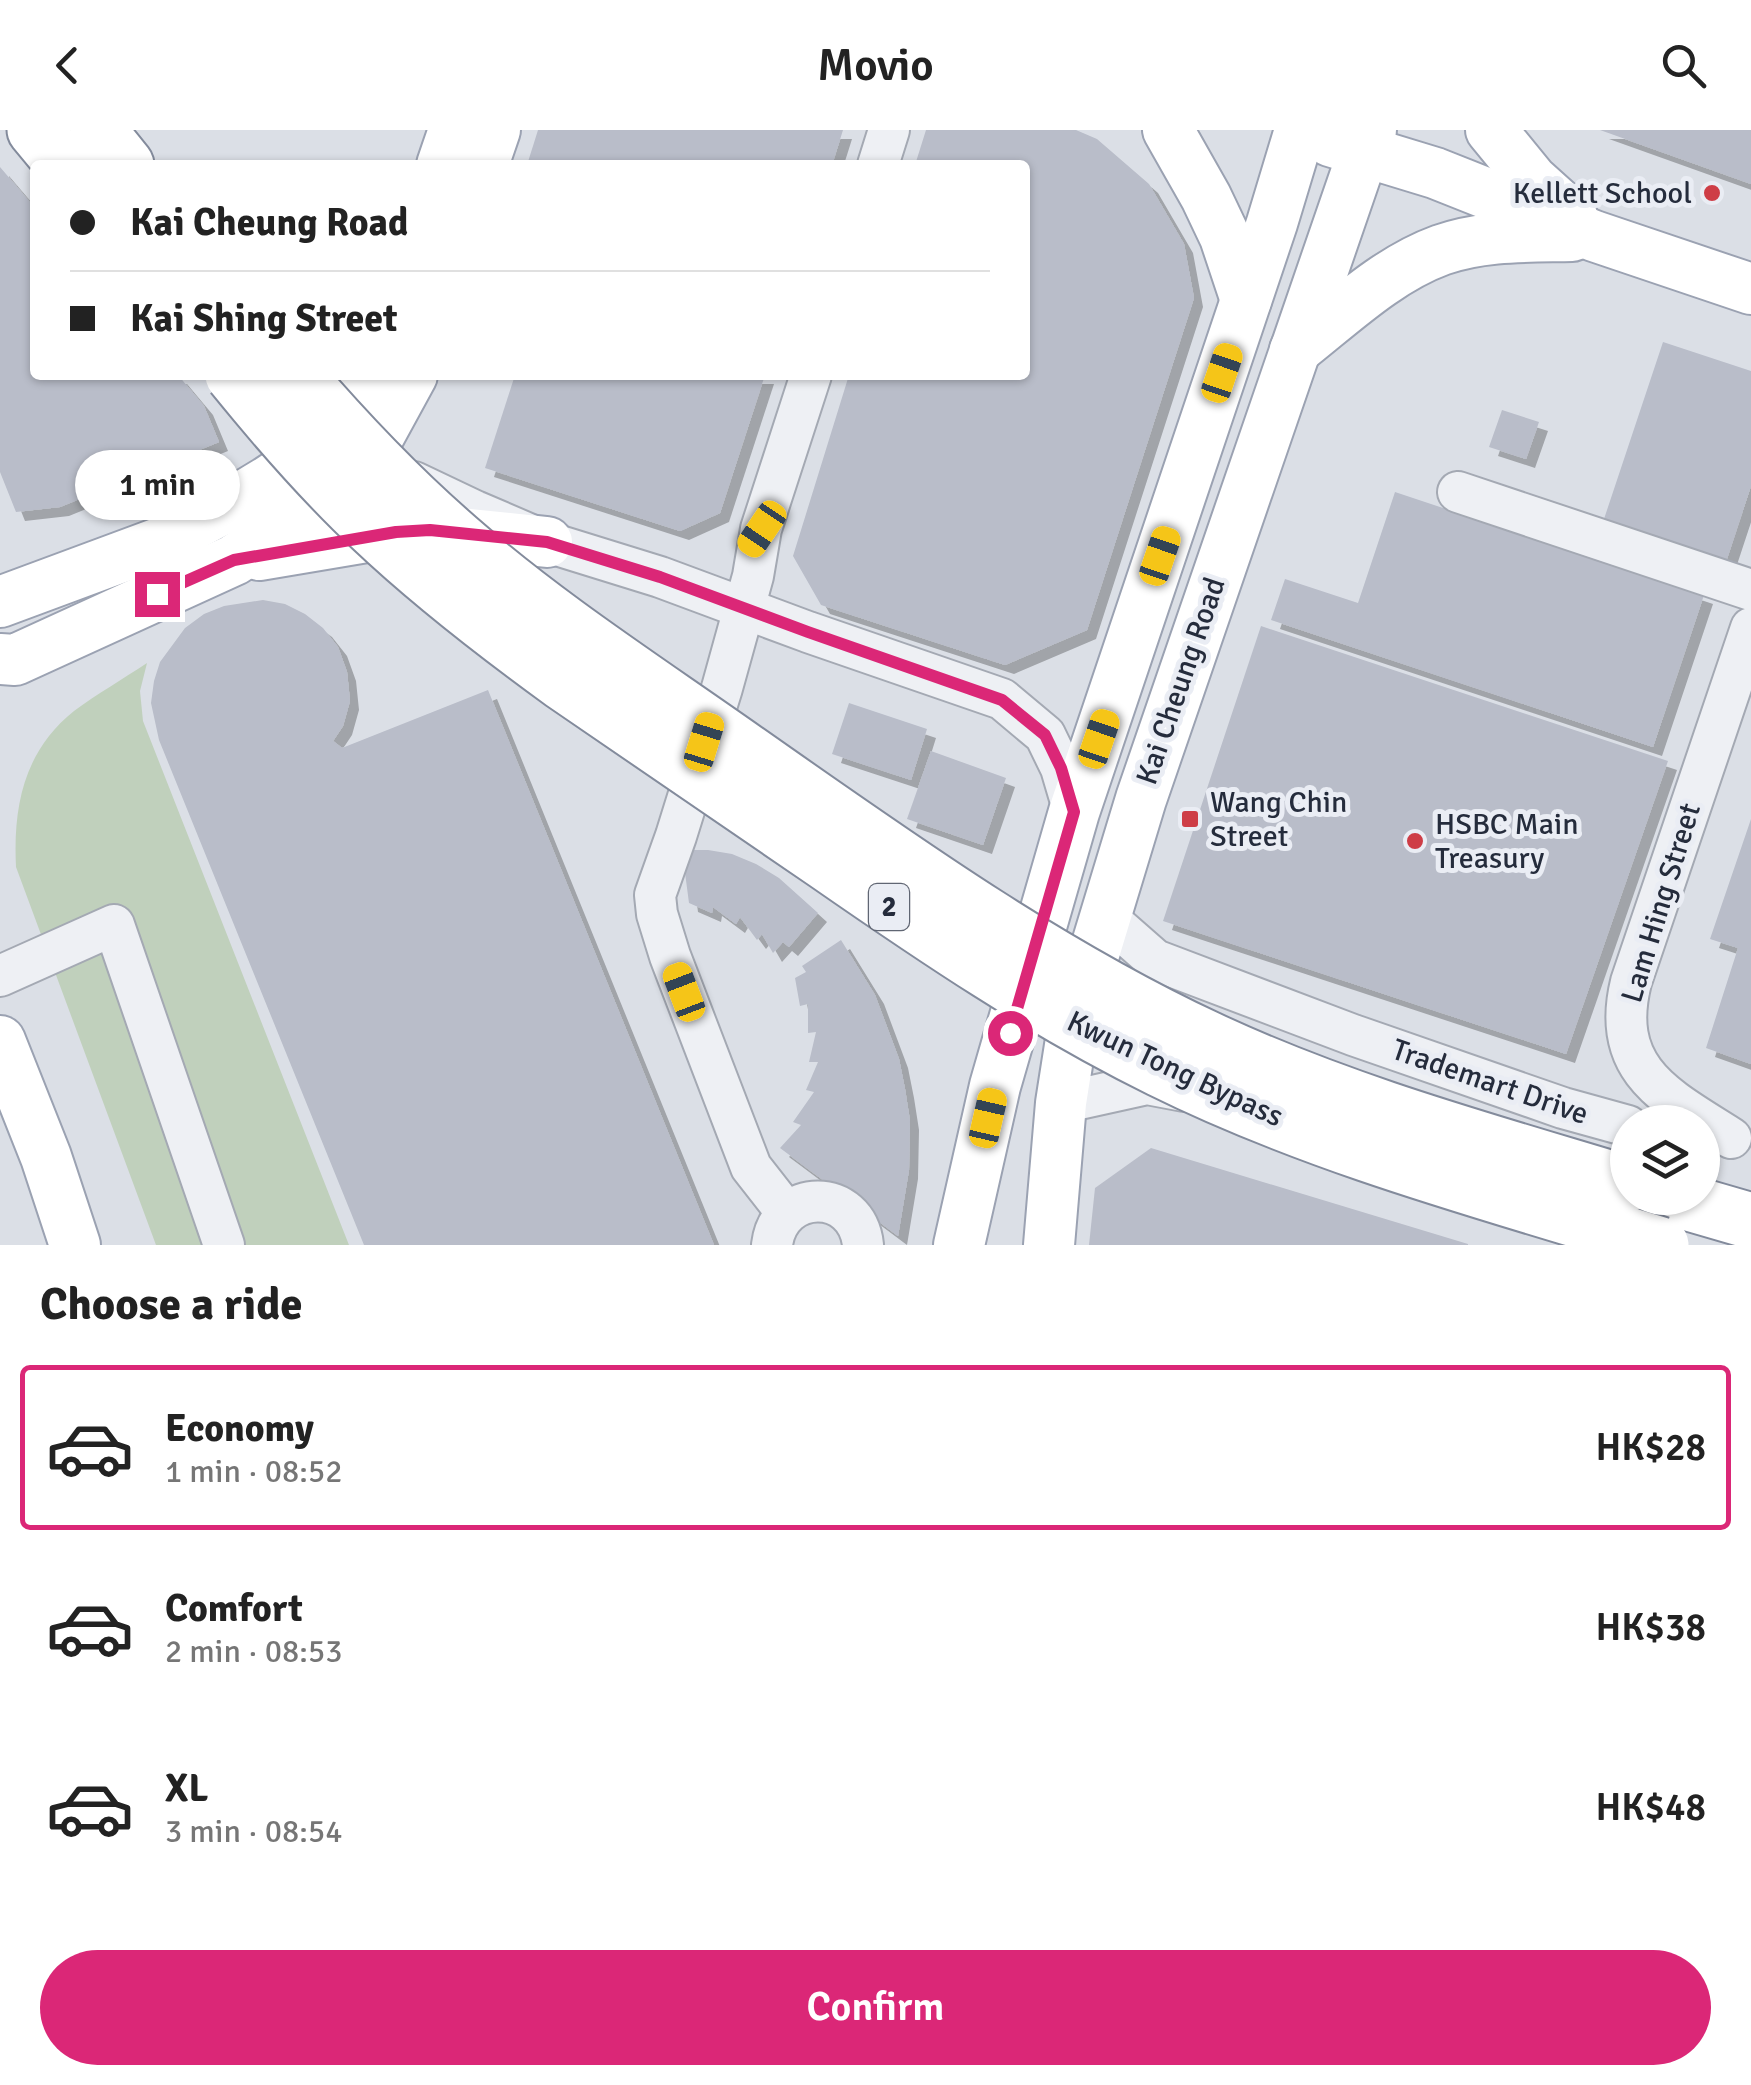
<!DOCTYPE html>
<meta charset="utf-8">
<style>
body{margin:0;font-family:Signika,sans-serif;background:#f6f6f6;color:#222;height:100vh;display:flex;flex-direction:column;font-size:38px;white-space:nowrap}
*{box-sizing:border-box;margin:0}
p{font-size:32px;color:#767676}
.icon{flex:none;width:55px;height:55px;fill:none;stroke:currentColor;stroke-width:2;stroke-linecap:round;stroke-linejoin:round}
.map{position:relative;height:1115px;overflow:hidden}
.details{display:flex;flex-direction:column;background:#fff;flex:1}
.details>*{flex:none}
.hud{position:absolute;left:30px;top:30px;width:1000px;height:220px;border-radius:10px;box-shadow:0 2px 8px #0004;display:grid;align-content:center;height:220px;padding:0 40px;background:#fff}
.fabs{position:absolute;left:1610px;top:975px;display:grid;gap:20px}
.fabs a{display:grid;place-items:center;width:110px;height:110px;border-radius:50%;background:#fff;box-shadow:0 2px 8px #0004;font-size:50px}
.end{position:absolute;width:45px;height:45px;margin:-22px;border:12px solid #db2777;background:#fff;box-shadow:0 0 0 5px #fff}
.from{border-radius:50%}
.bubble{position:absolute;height:70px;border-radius:35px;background:#fff;box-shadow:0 2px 8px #0004;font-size:32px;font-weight:600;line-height:70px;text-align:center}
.car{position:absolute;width:30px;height:60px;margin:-30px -15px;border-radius:12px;box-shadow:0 0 8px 2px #0007;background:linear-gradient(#f5c518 24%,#345 0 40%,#f5c518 0 76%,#345 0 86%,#f5c518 0)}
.hud b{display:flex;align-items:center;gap:35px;height:95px;font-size:38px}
.hud b+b{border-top:2px solid #e0e0e0}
.hud i{width:25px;height:25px;background:#222}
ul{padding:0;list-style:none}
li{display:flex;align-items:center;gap:30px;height:165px;margin:0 20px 15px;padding:0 20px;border:5px solid transparent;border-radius:10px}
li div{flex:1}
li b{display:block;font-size:38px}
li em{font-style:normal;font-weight:600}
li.active{border-color:#db2777}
li>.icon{width:90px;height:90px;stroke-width:1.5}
h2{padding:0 40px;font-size:45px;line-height:120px}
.button{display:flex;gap:20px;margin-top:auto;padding:20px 40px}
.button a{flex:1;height:115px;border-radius:60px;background:#db2777;color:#fff;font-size:40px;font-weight:600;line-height:115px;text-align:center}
header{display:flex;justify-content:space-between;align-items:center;height:130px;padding:0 40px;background:#fff;font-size:45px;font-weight:600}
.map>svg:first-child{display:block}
</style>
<header><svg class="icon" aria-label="back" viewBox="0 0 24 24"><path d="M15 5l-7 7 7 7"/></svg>Movio<svg class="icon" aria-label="search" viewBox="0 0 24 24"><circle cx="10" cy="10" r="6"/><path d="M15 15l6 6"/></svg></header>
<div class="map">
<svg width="1751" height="1115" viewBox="0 0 1751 1115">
<defs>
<filter id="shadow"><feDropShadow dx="9" dy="9" stdDeviation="0" flood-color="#0004"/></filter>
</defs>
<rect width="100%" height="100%" fill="#dbdfe6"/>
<!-- green -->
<path fill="#c0d0bc" d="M 147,533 L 140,561 L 143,591 L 349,1115 L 156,1115 L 16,737 C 13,676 24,621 74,581 C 97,564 123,549 147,533 Z"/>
<!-- building -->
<g fill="#b9bdc9" filter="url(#shadow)">
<polygon points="538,0 843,0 832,35 527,35"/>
<polygon points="926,0 1076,0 1097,9 1149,54 1184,114 1194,168 1087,500 1005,535 821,475 793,426 849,245 1025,245 1025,35 915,35"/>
<polygon points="1600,0 1751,0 1751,54"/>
<polygon points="0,37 35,78 35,245 178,245 204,276 219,312 60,377 16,382 0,342"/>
<polygon points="1663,212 1751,241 1751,356 1722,444 1599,404"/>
<polygon points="515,245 765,245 720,383 680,401 485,338"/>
<polygon points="1502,280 1539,292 1526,329 1489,317"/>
<polygon points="1395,362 1704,465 1653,617 1271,490 1285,449 1358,473"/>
<polygon points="263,470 285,474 305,484 323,498 338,517 347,542 350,571 343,596 333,611 342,618 488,560 714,1115 364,1115 159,610 151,573 154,551 160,532 185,498 204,484 224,476"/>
<polygon points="1261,496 1668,631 1566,924 1163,791"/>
<polygon points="849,573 927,599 911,650 832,624"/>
<polygon points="931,621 1006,648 983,715 907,689"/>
<polygon points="1751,689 1751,934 1706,918 1738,818 1710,809"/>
<polygon points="682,720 708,720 732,724 756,734 779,748 818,783 789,817 783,812 773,823 762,804 757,810 740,787 736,794 713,777 712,783 689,773"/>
<polygon points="841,810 875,865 899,929 905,959 910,991 909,1040 898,1106 780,1018 801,995 793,992 814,962 806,960 818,932 809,932 816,902 808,903 808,874 800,876 795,848 806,842 802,836"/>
<polygon points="1151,1018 1468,1114 1468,1115 1089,1115 1095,1058"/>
</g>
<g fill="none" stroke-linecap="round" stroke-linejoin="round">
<defs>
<g id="minor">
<polyline points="878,35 889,0"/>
<polyline points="414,352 475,381 547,412 660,447 808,502 1002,569 1045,605 1061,638 1074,682"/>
<polyline points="1458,362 1751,460"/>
<polyline points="1106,787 1155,830 1353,905 1563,978 1628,996"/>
<polyline points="0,846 114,795 224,1115"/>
<polyline points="1061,973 1147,954 1184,961"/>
<path d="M 1731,1008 C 1667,967 1609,941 1631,852 L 1751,498"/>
<polyline points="787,1083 751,1037 670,826 657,784 655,765 676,706 722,558 753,446 761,399 811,245"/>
<path d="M 772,1115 C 779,1057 857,1057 863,1115"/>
</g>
<g id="major">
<polyline points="1168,0 1206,67 1225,107 1246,170"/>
<polyline points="1491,0 1532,50 1572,86"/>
<polyline points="1330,11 1435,43 1594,106 1751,159"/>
<polyline points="442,35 454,0"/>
<polyline points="483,35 495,0"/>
<path d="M 1295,220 C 1341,184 1386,140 1441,120 C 1483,105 1529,107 1572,106"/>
<polyline points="259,425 396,402 430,400 547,412"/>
<polyline points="0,472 159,413 219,381 267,352 311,323 343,293 369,245"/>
<polyline points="0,529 15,530 234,430 307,382 342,353 370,322 412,245"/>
<polyline points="0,911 46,1027 75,1115"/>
<polyline points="959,1115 995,956 1074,682 1272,93 1300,0"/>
<polyline points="1049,1115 1061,973 1074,890 1141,669 1371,0"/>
</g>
<g id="highway">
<polyline points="35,0 64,35"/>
<polyline points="98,0 126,35"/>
<polyline points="1672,1068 1751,1091"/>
</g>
</defs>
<!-- minor casing -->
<use href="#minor" stroke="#a4a9b3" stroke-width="44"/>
<!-- major casing -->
<use href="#major" stroke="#9ba2b2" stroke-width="54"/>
<!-- highway casing -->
<use href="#highway" stroke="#838b9c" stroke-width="59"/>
<!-- minor -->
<use href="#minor" stroke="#eef0f4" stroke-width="40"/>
<!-- major -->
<use href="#major" stroke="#fff" stroke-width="50"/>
<!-- highway -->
<use href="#highway" stroke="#fff" stroke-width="55"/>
<defs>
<g id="highway-bridge">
<path d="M 233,245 C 276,298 322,351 372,398 C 431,454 496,504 562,552 C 649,612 737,672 825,732 C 933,807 1042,881 1160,939 C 1317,1017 1494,1064 1661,1115"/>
<path d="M 297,245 C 347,303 400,359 458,409 C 539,480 630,540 719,602 C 877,712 1033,827 1208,909 C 1343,972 1486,1011 1628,1054"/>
</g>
</defs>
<!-- highway-bridge casing -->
<use href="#highway-bridge" stroke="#838b9c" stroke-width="59" stroke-linecap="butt"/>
<!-- highway-bridge -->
<use href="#highway-bridge" stroke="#fff" stroke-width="55"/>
</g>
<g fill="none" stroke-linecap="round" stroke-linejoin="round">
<!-- route -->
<polyline stroke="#db2777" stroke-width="12" points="157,464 234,430 396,402 430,400 547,412 660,447 808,502 1002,570 1045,605 1061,638 1074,682 1010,903"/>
</g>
<!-- markers -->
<g fill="#ce3d46" stroke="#eaedf4" stroke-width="4">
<circle cx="1712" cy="63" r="10"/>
<rect x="1180" y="679" width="20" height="20" rx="5"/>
<circle cx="1415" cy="711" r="10"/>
</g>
<g text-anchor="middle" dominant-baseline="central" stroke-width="10" stroke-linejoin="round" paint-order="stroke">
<!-- shield labels -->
<rect fill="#eaedf4" stroke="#606673" stroke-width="2.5" x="869" y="754" width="40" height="46" rx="8"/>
<g font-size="28" font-weight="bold" fill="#252c3c">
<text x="889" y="777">2</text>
</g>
<!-- poi labels -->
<g font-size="30" fill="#252c3c" stroke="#eaedf4" text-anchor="start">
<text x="1692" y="63" text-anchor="end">Kellett School</text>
<text x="1210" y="672">Wang Chin<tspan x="1210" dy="34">Street</tspan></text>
<text x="1435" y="694">HSBC Main<tspan x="1435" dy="34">Treasury</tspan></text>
</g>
<!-- street labels -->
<g font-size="30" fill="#252c3c" stroke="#eaedf4">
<text transform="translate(1181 551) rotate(-71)">Kai Cheung Road</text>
<text transform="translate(1661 773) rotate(-73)">Lam Hing Street</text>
<text transform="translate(1175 939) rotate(25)">Kwun Tong Bypass</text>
<text transform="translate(1490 952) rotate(19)">Trademart Drive</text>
</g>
</g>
</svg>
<div class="fabs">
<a><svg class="icon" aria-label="layers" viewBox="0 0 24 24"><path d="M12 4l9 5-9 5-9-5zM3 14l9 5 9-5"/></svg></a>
</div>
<i class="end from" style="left:1010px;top:903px"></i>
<i class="end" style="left:157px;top:464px"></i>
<div class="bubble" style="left:75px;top:320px;width:165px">1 min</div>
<i class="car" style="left:1222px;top:243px;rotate:19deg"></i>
<i class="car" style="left:762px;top:399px;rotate:214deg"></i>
<i class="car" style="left:1160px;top:426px;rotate:19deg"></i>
<i class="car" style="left:1099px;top:609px;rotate:19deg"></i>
<i class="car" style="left:704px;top:612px;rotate:17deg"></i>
<i class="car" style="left:684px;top:862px;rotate:339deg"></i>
<i class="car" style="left:988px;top:988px;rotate:13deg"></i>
<div class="hud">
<b><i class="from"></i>Kai Cheung Road</b>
<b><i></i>Kai Shing Street</b>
</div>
</div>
<section class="details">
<h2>Choose a ride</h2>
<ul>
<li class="active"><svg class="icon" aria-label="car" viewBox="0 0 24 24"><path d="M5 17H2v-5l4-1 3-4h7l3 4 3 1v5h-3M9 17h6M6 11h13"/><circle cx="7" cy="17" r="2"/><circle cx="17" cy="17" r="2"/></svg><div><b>Economy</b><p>1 min · 08:52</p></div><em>HK$28</em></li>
<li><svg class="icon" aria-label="car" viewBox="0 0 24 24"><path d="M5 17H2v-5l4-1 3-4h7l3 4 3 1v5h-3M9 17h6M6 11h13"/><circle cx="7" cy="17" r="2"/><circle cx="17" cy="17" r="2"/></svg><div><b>Comfort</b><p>2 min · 08:53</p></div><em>HK$38</em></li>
<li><svg class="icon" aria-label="car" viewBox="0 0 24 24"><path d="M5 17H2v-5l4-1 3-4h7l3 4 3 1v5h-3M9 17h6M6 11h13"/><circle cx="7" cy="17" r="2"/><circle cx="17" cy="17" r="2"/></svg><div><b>XL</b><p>3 min · 08:54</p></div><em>HK$48</em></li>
</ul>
<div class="button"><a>Confirm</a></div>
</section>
